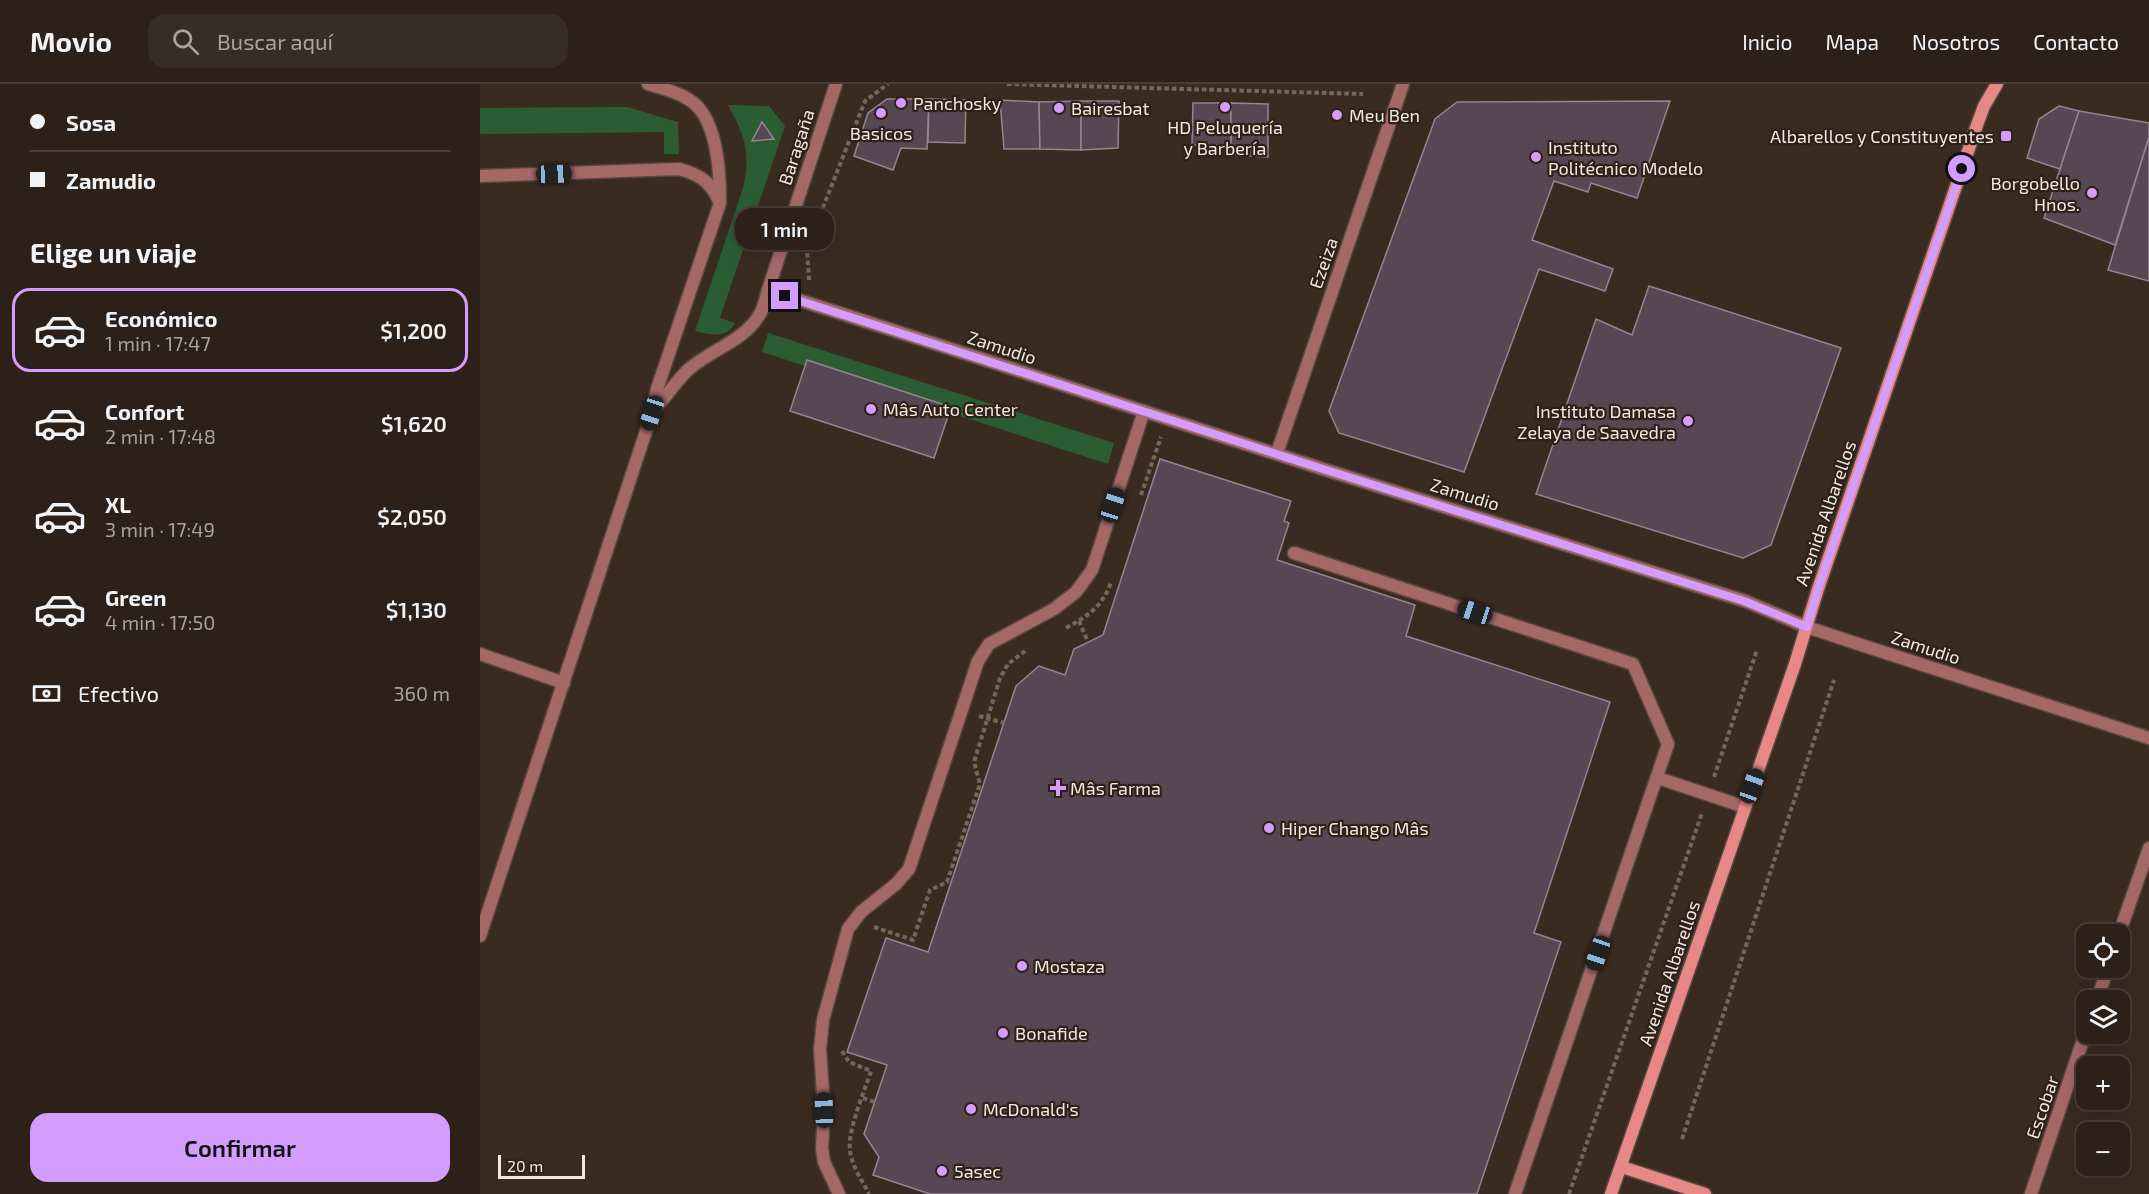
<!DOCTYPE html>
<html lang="es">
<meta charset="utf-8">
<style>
body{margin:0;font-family:"Exo 2",sans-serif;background:#382d26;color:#f1f3f6;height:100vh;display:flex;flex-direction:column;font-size:22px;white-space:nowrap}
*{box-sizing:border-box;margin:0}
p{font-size:20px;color:#a6a3a2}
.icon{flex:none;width:33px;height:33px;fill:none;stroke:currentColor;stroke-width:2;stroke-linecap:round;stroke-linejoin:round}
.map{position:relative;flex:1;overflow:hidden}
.side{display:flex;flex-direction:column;background:#2c2019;width:480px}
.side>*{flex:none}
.banner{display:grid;align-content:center;height:132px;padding:0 30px;background:#2c2019}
.tools{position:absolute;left:1596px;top:840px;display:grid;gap:12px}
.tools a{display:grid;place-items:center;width:54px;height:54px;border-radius:12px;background:#2c2019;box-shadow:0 3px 15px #0003,0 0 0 2px #483e38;font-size:30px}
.scale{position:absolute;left:18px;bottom:15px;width:87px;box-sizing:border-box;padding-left:6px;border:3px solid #f2e8e2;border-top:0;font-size:16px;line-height:21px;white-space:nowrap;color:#f2e8e2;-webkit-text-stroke:4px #302118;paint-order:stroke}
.end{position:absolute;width:27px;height:27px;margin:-14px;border:8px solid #d29dfd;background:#111;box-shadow:0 0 0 3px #111}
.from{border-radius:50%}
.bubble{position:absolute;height:42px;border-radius:18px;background:#2c2019;box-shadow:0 3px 15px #0003,0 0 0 2px #483e38;font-size:20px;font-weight:600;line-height:42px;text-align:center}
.car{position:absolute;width:18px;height:36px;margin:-18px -9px;border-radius:8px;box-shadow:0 0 4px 2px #0007;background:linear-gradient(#222 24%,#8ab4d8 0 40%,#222 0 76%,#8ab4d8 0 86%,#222 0)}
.banner b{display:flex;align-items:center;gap:21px;height:57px;font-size:22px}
.banner b+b{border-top:2px solid #483e38}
.banner i{width:15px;height:15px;background:#f1f3f6}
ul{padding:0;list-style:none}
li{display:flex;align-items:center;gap:18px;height:84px;margin:0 12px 9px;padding:0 18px;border:3px solid transparent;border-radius:18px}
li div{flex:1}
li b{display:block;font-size:22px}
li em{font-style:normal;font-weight:600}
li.on{border-color:#d29dfd}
li>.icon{width:54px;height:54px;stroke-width:1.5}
h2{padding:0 30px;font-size:27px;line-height:72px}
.pay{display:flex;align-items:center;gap:15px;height:66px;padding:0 30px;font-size:22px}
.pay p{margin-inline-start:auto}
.primary-button{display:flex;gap:12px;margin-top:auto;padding:12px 30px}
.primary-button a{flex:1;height:69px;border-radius:18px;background:#d29dfd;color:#111;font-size:24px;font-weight:600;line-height:69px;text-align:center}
header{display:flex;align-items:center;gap:36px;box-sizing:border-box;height:84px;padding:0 30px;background:#2c2019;border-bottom:2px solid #483e38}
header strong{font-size:28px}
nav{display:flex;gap:33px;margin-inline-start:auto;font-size:21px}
.search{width:420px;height:54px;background:#382d26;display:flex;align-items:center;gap:15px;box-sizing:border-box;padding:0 21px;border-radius:18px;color:#a6a3a2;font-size:22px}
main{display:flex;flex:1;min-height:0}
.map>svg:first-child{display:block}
</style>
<header>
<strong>Movio</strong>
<div class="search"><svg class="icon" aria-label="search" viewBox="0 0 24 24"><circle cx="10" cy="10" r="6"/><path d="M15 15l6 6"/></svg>Buscar aquí</div>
<nav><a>Inicio</a><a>Mapa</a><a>Nosotros</a><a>Contacto</a></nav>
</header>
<main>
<section class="side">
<div class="banner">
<b><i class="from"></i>Sosa</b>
<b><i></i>Zamudio</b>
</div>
<h2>Elige un viaje</h2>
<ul>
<li class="on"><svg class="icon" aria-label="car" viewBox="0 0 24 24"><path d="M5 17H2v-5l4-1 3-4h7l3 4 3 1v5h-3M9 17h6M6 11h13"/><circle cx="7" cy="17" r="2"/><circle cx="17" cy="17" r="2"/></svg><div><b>Económico</b><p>1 min · 17:47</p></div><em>$1,200</em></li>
<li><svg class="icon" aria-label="car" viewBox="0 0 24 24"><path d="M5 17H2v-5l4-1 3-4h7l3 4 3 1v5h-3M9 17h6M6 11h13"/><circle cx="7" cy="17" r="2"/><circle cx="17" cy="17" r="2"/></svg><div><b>Confort</b><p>2 min · 17:48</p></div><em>$1,620</em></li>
<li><svg class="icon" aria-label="car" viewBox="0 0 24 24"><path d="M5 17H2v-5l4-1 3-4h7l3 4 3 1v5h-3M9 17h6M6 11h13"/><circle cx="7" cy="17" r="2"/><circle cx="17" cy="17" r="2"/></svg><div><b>XL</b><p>3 min · 17:49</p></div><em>$2,050</em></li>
<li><svg class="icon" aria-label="car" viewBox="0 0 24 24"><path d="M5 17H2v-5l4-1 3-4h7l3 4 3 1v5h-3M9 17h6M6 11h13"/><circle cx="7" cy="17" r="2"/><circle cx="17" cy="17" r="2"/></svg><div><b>Green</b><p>4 min · 17:50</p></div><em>$1,130</em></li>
</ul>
<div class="pay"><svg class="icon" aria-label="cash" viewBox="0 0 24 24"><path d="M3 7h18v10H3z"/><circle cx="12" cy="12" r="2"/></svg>Efectivo<p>360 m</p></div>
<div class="primary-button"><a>Confirmar</a></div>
</section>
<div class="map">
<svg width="1669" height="1110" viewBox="0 0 1669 1110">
<rect width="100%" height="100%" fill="#3a2b21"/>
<!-- green -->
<g fill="#2b5d35">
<path d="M 248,21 L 289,22 L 305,42 L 240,234 L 255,239 C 246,255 230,251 215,247 L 263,104 C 271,69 265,52 248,21 Z"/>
<polygon points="147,23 198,38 199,70 184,70 184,48 0,50 0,24"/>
<polygon points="288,249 634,359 628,380 282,268"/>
</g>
<!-- building -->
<g fill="#564752" stroke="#958491" stroke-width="1.5">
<polygon points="407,15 449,15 447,65 421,64 413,86 374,72 388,29"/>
<polygon points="449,15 486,16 485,59 448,58"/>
<polygon points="520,16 559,18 560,65 524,65"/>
<polygon points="601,17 601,66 560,65 559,18"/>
<polygon points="601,17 639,17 638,64 601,66"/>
<polygon points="1190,17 1157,114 1111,99 1108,108 1074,97 1052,156 1133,185 1125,207 1059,185 984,388 859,349 849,327 955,35 977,18"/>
<polygon points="713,19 751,19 751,61 712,61"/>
<polygon points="751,19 788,20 788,73 751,71"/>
<polygon points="1579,22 1599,27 1580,85 1547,74 1559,35"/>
<polygon points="1599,27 1669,39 1669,53 1635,161 1564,134"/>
<polygon points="282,38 294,55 272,57"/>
<polygon points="1669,53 1669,197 1628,186"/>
<polygon points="1169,202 1361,264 1291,461 1263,474 1056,410 1116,235 1152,251"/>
<polygon points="327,276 471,323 454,374 310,327"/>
<polygon points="680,375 811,417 804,437 809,439 797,476 935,521 926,552 1130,618 1054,849 1081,858 997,1110 450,1110 393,1091 399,1073 384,1050 407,981 367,968 406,854 448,868 536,602 559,582 585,591 594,565 623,551"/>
</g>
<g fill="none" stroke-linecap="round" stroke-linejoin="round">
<defs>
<g id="lane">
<path d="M 0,92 L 199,85 C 218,90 230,97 238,115"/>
<path d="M 172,328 C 185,315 195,298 208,286 C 231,265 266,257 281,228 C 284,222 286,213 288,206"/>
<polyline points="814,469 1153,580 1188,660 1035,1110"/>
<polyline points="0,570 84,599"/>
<polyline points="1178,694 1265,723"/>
<path d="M 0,852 L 172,329 L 177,305 L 240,119 C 240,89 238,32 208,15 C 196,7 181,4 168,0"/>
<polyline points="359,1110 344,1078 342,1064 344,1026 340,965 343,936 368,845 381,828 416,800 429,785 498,577 509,560 574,525 596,508 612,486 664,327"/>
</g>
<g id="street">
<polyline points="356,0 288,206 846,386 1265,517 1327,543 1372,558 1669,654"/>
<polyline points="797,369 923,0"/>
<polyline points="1639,850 1669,764"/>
<polyline points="1617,916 1628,884"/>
<polyline points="1551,1110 1606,947"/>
</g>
<g id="secondary">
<polyline points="1142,1083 1225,1110"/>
<polyline points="1131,1110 1315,580 1338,505 1497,41 1504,22 1517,0"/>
</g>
</defs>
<!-- lane casing -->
<use href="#lane" stroke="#574940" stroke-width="15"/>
<!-- street casing -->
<use href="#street" stroke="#574940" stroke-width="15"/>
<!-- secondary casing -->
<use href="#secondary" stroke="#574940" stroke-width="15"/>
<!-- path -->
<g stroke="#75675e" stroke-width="4" stroke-dasharray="4.5 3" stroke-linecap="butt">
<polyline points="527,0 883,10"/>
<polyline points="329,196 327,164 385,17 408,0"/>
<polyline points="661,411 681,353"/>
<polyline points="599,537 608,558"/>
<path d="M 586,544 C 608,532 623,522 631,498"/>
<polyline points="499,632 524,639"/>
<polyline points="1234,693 1277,566"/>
<polyline points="394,843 433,856 450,806 467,798 500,700 494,678 520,594 528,580 545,567"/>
<path d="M 362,967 L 369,978 L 391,987 C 385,1006 367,1047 370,1066 C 371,1081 382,1096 389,1110"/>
<polyline points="383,1014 395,1018"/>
<polyline points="1202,1055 1354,596"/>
<polyline points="1089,1110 1222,729"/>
</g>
<!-- lane -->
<use href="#lane" stroke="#a46867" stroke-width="12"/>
<!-- street -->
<use href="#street" stroke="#a46867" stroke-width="12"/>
<!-- secondary -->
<use href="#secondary" stroke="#e78786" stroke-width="12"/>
</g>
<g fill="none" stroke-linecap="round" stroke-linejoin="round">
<!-- route -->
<polyline stroke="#d29dfd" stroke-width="8" points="305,212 846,386 1264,517 1327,543 1338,505 1482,85"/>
</g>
<!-- markers -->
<g fill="#d29dfd" stroke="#302118" stroke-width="2">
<circle cx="421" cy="19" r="6"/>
<circle cx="745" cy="23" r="6"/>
<circle cx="579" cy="24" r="6"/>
<circle cx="401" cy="29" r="6"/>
<circle cx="857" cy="31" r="6"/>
<rect x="1520" y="46" width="12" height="12" rx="3"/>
<circle cx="1056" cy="73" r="6"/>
<circle cx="1612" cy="109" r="6"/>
<circle cx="391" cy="325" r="6"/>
<circle cx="1208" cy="337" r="6"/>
<path d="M575 695h6v6h6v6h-6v6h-6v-6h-6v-6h6z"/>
<circle cx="789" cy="744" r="6"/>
<circle cx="542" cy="882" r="6"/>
<circle cx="523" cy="949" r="6"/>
<circle cx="491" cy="1025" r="6"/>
<circle cx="462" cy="1087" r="6"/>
</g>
<g text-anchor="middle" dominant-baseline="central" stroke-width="4.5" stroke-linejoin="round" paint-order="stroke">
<!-- poi labels -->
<g font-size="18" fill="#f2e8e2" stroke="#302118" text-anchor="start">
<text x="433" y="19">Panchosky</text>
<text x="591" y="24">Bairesbat</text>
<text x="869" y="31">Meu Ben</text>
<text x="745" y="43" text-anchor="middle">HD Peluquería<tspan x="745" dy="21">y Barbería</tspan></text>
<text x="401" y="49" text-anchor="middle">Basicos</text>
<text x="1514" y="52" text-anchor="end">Albarellos y Constituyentes</text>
<text x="1068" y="63">Instituto<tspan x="1068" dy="21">Politécnico Modelo</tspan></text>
<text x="1600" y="99" text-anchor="end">Borgobello<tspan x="1600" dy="21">Hnos.</tspan></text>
<text x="403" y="325">Mâs Auto Center</text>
<text x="1196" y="327" text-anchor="end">Instituto Damasa<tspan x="1196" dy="21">Zelaya de Saavedra</tspan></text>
<text x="590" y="704">Mâs Farma</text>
<text x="801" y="744">Hiper Chango Mâs</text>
<text x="554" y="882">Mostaza</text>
<text x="535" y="949">Bonafide</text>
<text x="503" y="1025">McDonald's</text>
<text x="474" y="1087">5asec</text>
</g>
<!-- street labels -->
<g font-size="18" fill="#f2e8e2" stroke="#302118">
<text transform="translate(316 63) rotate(-72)">Baragaña</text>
<text transform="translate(843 179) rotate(-71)">Ezeiza</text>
<text transform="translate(522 263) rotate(18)">Zamudio</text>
<text transform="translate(985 410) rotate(17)">Zamudio</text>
<text transform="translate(1345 429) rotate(-71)">Avenida Albarellos</text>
<text transform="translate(1446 563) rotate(18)">Zamudio</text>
<text transform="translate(1189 889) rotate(-71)">Avenida Albarellos</text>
<text transform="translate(1562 1023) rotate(-71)">Escobar</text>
</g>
</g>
</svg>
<div class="tools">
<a><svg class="icon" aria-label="locate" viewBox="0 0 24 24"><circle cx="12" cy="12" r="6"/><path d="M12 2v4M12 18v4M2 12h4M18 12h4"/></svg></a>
<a><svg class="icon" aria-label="layers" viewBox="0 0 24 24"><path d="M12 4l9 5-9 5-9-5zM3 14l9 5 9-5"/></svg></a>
<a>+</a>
<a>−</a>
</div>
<div class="scale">20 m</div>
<i class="end from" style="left:1482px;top:85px"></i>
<i class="end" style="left:305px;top:212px"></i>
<div class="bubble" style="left:255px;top:124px;width:99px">1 min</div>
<i class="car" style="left:74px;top:90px;rotate:88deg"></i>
<i class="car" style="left:172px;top:329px;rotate:198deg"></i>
<i class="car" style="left:633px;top:421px;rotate:18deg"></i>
<i class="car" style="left:995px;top:528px;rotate:288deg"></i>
<i class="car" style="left:1272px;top:702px;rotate:20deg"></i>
<i class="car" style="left:1118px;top:869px;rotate:199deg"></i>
<i class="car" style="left:344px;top:1026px;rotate:358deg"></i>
</div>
</main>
